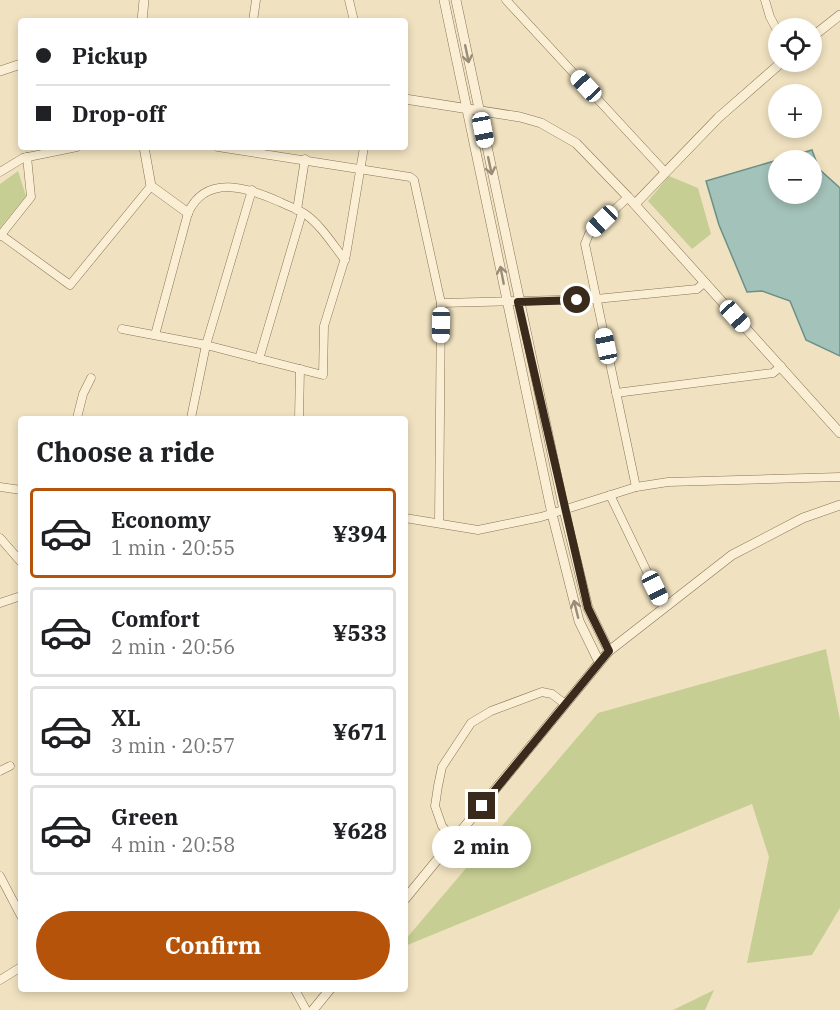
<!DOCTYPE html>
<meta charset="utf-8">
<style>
body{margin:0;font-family:"IBM Plex Serif",serif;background:#f6f6f6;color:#202124;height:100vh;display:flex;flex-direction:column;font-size:22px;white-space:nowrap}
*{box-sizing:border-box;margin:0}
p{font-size:20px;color:#757577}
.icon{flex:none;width:33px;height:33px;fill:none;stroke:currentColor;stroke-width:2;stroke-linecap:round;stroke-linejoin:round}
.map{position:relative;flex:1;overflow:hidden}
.sheet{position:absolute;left:18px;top:416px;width:390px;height:576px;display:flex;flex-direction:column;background:#fff;border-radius:6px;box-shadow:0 3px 9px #0003}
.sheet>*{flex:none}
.hud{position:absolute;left:18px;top:18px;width:390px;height:132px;border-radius:6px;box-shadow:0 3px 9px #0003;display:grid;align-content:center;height:132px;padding:0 18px;background:#fff}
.buttons{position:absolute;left:768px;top:18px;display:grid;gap:12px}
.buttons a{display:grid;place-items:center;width:54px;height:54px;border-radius:50%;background:#fff;box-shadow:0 3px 9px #0003;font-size:30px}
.end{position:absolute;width:27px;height:27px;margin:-14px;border:8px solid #392a1c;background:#fff;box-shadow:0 0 0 3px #fff}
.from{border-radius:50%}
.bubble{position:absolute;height:42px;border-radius:21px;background:#fff;box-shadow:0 3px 9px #0003;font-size:20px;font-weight:700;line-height:42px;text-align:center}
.car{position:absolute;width:18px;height:36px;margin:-18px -9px;border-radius:8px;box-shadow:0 0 4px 2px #0007;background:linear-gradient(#fff 24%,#345 0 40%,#fff 0 76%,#345 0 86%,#fff 0)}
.hud b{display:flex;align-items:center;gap:21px;height:57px;font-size:22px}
.hud b+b{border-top:2px solid #e0e0e0}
.hud i{width:15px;height:15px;background:#202124}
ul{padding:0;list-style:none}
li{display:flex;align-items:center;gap:18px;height:90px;margin:0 12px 9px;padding:0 6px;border:3px solid #e0e0e0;border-radius:6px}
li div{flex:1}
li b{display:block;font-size:22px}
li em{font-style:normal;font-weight:700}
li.on{border-color:#b45309}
li>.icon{width:54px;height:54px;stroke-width:1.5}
h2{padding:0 18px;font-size:27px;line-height:72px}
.action{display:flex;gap:12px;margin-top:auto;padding:12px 18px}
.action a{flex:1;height:69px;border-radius:36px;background:#b45309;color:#fff;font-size:24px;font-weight:700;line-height:69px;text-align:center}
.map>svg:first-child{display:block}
</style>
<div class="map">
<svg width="840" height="1010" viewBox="0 0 840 1010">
<rect width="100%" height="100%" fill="#f0e2c0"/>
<!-- green -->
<g fill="#c7ce94">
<polygon points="18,171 26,196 0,228 0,184"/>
<polygon points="669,176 698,188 711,234 692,249 648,201"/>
<polygon points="826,649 840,720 840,908 812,955 747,963 769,857 752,804 405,946 405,940 598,713"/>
<polygon points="714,990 705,1010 673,1010"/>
</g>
<!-- water -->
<path fill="#a3c2b9" stroke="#6a9087" stroke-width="1.5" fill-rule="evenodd" d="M 812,150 L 819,169 L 840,188 L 840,356 L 806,340 L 790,301 L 762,291 L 747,292 L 719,225 L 706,181 ZM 778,160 L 812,160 L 812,194 L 778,194 Z"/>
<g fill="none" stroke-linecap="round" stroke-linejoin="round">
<defs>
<g id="minor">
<polyline points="349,0 354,21"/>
<polyline points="506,0 665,172"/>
<polyline points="765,0 770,17 778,32"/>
<polyline points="253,21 256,0"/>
<polyline points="218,147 410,177 414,180 441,303 439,523"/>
<polyline points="0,172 23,158 77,147"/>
<polyline points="628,197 589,234 585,244 636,487"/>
<polyline points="297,210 305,159"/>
<polyline points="1,235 70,285 151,186"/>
<polyline points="0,236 31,197 27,157"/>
<polyline points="441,303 596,299 697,289 705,282"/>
<polyline points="122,329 206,345 323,375 324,326 346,255 364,147"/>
<path d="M 155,335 L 188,213 C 206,173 249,188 280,202 C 288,206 298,209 305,214 C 321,225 333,245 345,260"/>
<polyline points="259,359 302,213"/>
<polyline points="616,393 773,373 781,366"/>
<polyline points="77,418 83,394 91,378"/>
<polyline points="191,418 206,345 252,190"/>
<polyline points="299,418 300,369"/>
<polyline points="0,487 21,490"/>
<polyline points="610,495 664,607"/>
<polyline points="405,518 478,530 541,517 636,487 668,482 840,477"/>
<polyline points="0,538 21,562"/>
<polyline points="0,603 21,596"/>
<polyline points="0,771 10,766"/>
<polyline points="454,840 442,826 435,806 438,786 442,767 471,723 491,711 542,692 552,694 565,704"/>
<polyline points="0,876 21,916"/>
<polyline points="0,980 21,967"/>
<polyline points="294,988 306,1010"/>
</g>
<g id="tertiary">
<polyline points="444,0 552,514 579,621 599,662"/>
<polyline points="456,0 564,510 588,608 609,651"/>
<polyline points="142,21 144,0"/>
<polyline points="812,37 840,15"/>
<polyline points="0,71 21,64"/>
<polyline points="405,99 520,117 541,123 576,143 628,197 840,433"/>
<polyline points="144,147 151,186 188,213"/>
<polyline points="635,204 718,118 782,62"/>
<polyline points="405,899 609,651 732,555 803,518 840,505"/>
<polyline points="313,1010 331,988"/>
</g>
</defs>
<!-- minor casing -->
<use href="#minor" stroke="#8a7357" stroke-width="9"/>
<!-- tertiary casing -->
<use href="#tertiary" stroke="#8a7357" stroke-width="10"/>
<!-- minor -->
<use href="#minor" stroke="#faefd4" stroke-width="8"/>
<!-- tertiary -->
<use href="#tertiary" stroke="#faefd4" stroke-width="9"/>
</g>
<!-- one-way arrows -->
<defs><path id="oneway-shaft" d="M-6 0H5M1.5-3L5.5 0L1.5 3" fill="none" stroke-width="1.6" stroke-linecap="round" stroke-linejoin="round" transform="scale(1.5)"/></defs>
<g stroke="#9a8c78">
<use href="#oneway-shaft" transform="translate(467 54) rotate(78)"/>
<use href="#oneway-shaft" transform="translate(490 166) rotate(78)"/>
<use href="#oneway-shaft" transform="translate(502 275) rotate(-101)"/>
<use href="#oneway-shaft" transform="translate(576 609) rotate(-104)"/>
</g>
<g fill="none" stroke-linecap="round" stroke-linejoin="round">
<!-- route -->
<polyline stroke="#392a1c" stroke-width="8" points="482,806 609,651 588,608 518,302 577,300"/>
</g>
</svg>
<div class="buttons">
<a><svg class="icon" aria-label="locate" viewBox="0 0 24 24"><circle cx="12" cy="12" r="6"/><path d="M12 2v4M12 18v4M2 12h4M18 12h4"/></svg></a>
<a>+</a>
<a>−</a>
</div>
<i class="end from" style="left:577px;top:300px"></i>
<i class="end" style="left:482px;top:806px"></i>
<div class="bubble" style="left:432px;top:826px;width:99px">2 min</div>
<i class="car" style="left:586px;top:86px;rotate:317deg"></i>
<i class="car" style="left:483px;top:130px;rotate:169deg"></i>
<i class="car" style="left:602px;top:221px;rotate:226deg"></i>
<i class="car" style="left:735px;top:316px;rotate:138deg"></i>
<i class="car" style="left:441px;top:325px;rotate:181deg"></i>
<i class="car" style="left:606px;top:346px;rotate:348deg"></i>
<i class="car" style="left:655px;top:588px;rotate:154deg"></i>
<div class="hud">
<b><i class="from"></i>Pickup</b>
<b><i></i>Drop-off</b>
</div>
<section class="sheet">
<h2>Choose a ride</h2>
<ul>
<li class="on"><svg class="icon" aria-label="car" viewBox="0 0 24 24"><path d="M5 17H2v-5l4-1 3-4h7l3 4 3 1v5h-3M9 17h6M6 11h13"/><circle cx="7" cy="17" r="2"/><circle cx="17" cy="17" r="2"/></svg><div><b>Economy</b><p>1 min · 20:55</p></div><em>¥394</em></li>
<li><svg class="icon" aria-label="car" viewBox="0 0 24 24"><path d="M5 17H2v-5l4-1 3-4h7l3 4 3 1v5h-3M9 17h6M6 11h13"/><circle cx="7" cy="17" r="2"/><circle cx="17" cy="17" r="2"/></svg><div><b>Comfort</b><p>2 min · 20:56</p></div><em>¥533</em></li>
<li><svg class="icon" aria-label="car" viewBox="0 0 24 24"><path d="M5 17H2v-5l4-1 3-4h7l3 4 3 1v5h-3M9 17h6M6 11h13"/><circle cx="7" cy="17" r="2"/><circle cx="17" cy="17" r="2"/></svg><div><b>XL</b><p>3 min · 20:57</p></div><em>¥671</em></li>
<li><svg class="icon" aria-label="car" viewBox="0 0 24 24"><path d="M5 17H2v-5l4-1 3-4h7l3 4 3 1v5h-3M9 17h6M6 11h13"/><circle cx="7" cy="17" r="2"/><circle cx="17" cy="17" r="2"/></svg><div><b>Green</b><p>4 min · 20:58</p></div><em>¥628</em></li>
</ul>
<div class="action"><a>Confirm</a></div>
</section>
</div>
